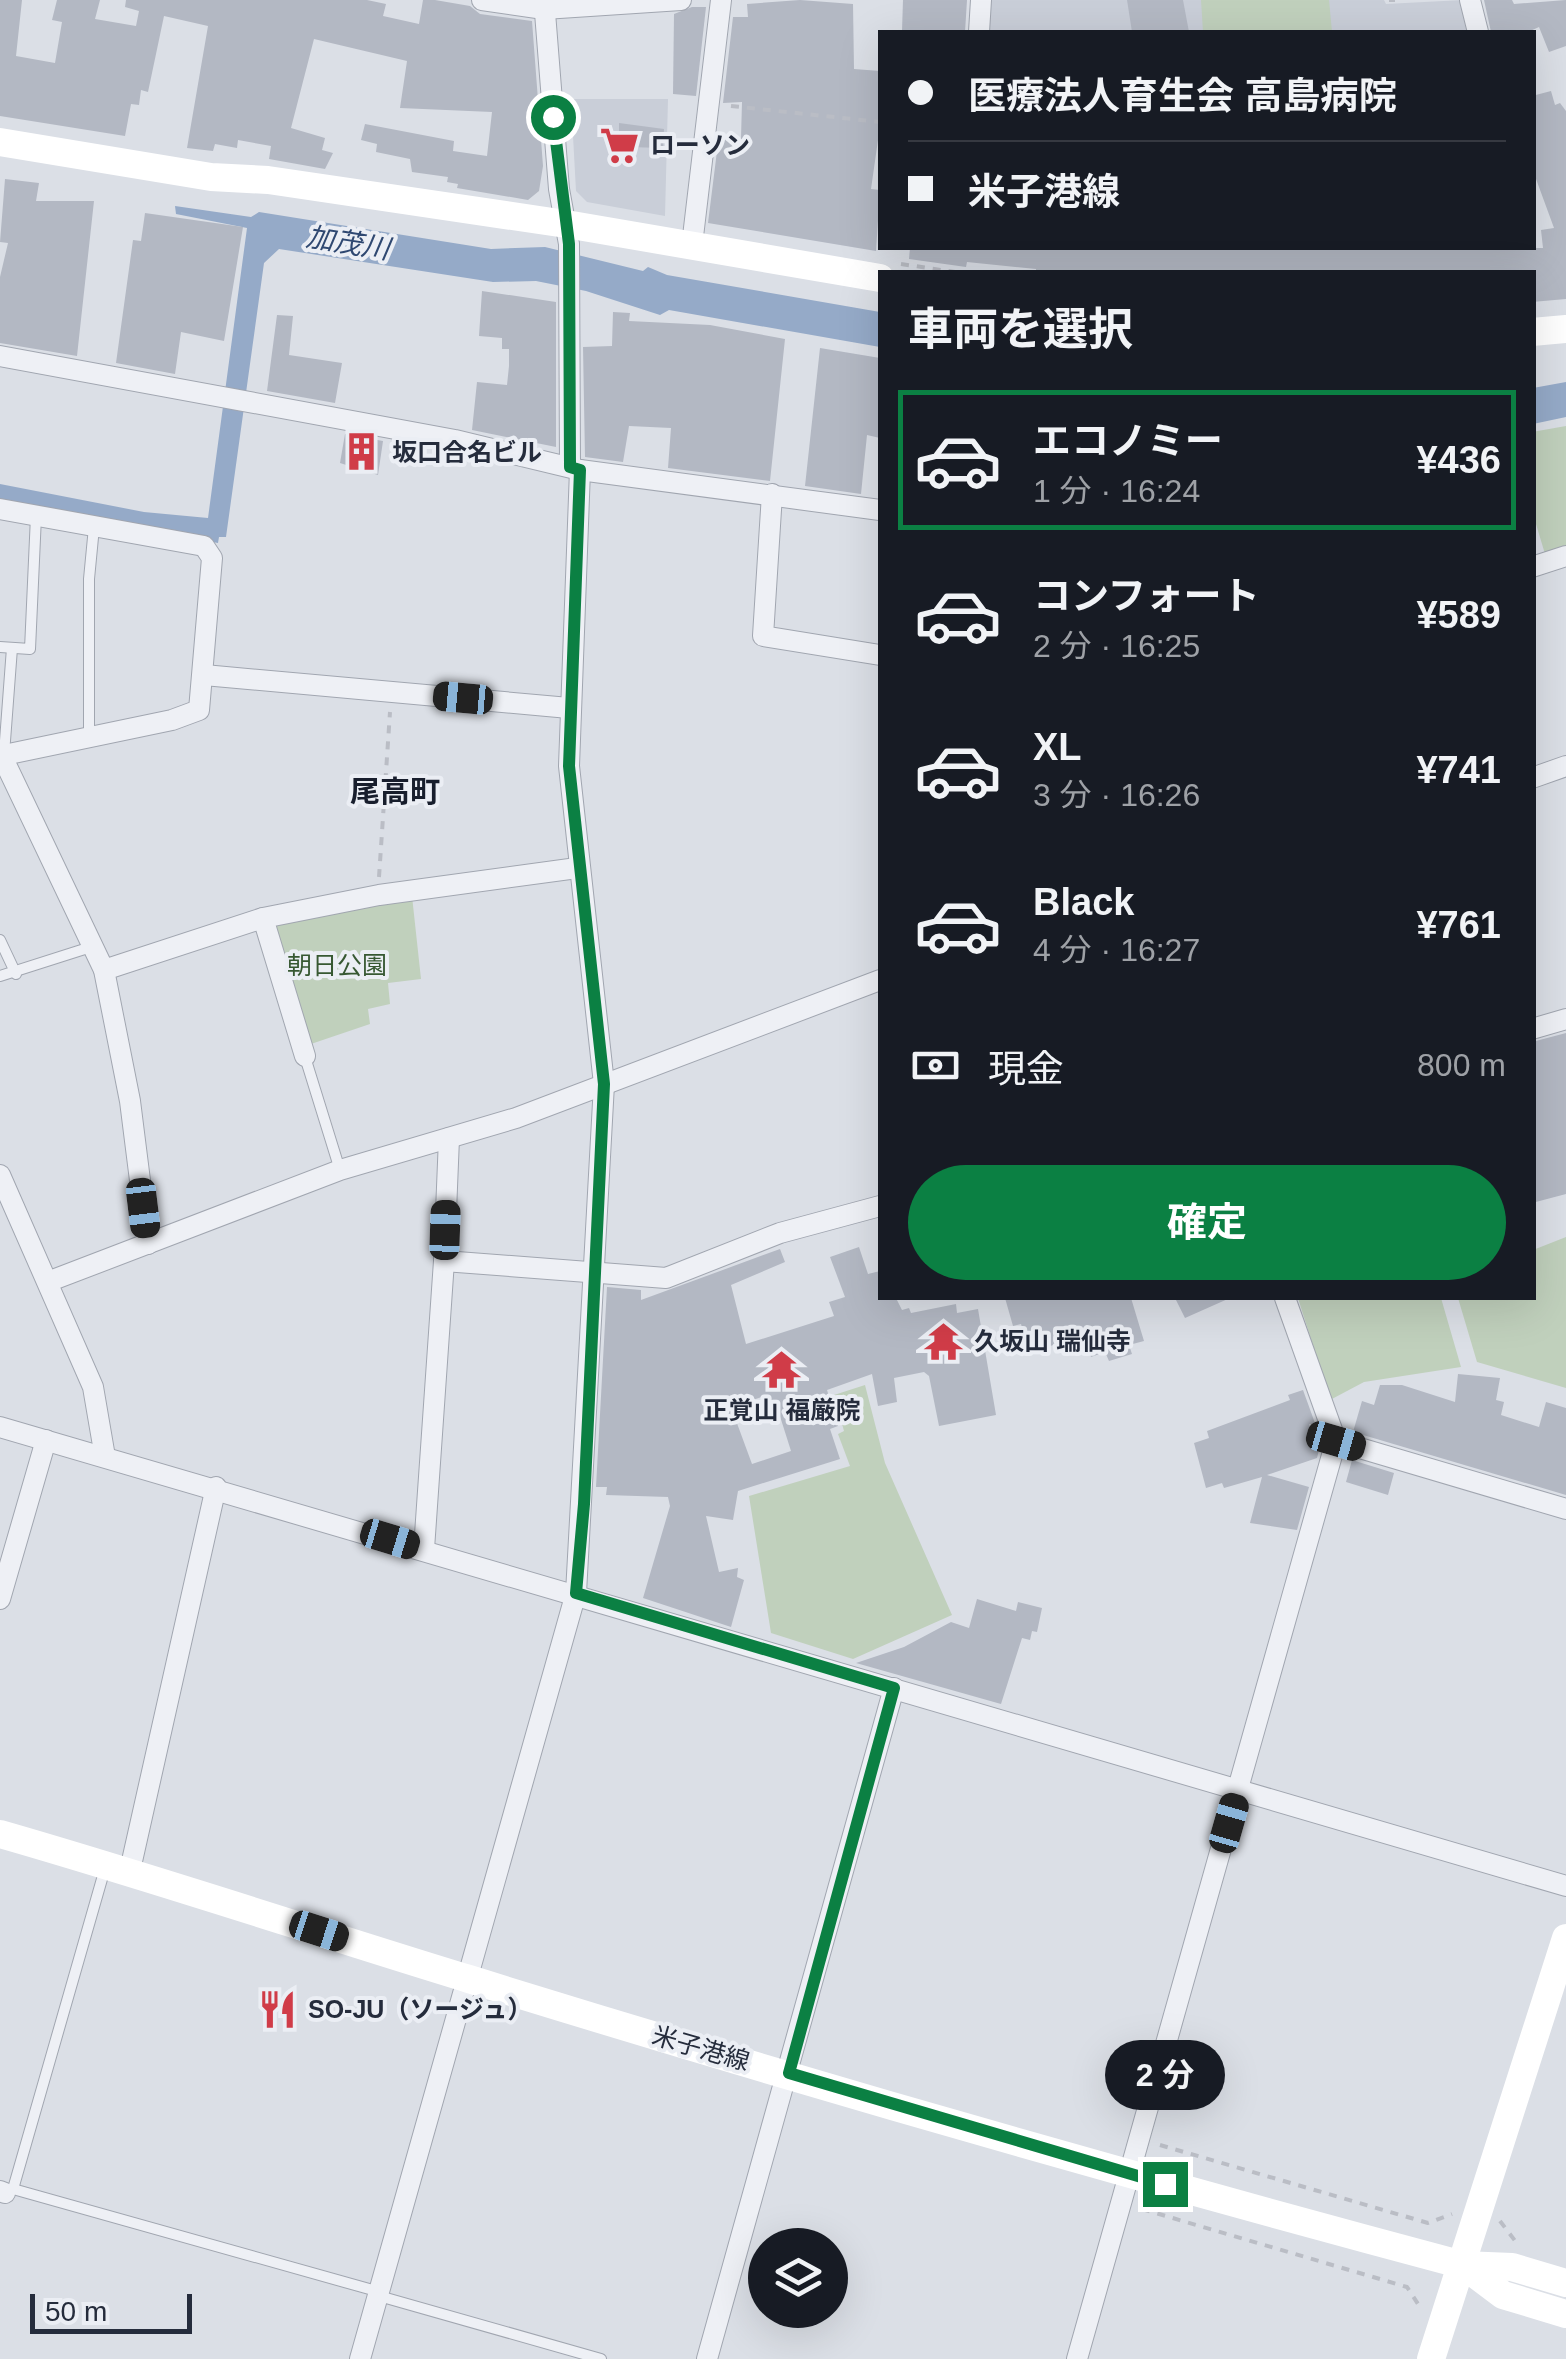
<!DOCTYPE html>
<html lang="ja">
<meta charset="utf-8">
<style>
body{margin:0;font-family:Arial,"Noto Sans JP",sans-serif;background:#20242c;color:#f1f3f6;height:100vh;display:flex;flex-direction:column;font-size:38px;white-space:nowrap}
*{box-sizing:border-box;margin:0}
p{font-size:32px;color:#9ea1a6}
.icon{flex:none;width:55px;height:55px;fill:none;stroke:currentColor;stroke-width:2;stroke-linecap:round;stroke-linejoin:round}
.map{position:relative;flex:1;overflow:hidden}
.drawer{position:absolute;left:878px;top:270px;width:658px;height:1030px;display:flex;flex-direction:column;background:#171b24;border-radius:0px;box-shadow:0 10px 40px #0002}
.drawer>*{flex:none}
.banner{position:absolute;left:878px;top:30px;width:658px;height:220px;border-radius:0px;box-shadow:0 10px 40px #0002;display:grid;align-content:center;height:220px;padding:0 30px;background:#171b24}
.fabs{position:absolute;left:748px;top:2228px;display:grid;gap:20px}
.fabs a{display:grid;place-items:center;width:100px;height:100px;border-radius:50%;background:#171b24;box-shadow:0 10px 40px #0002;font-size:50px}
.scale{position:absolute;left:30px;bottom:25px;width:162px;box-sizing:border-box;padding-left:10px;border:5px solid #252c3c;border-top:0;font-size:28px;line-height:35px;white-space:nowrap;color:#252c3c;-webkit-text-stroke:8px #ebeef4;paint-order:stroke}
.end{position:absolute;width:45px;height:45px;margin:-22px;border:12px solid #0b8043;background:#fff;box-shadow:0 0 0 5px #fff}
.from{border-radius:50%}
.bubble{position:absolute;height:70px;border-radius:35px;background:#171b24;box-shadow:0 10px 40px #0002;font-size:32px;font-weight:700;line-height:70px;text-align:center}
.car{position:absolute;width:30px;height:60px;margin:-30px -15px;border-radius:12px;box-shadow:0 0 8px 2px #0007;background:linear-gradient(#222 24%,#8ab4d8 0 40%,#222 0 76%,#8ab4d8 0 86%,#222 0)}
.banner b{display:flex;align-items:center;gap:35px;height:95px;font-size:38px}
.banner b+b{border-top:2px solid #363941}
.banner i{width:25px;height:25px;background:#f1f3f6}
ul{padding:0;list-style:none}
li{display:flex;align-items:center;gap:30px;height:140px;margin:0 20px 15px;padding:0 10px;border:5px solid transparent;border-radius:0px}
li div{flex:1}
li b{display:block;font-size:38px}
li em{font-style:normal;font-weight:700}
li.selected{border-color:#0b8043}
li>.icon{width:90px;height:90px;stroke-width:1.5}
h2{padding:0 30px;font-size:45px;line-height:120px}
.pay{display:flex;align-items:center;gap:25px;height:110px;padding:0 30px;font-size:38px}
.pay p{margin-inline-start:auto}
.cta{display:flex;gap:20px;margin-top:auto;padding:20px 30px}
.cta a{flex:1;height:115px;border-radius:60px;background:#0b8043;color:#fff;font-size:40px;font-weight:700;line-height:115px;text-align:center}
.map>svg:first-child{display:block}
</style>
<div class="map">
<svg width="1566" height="2359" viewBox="0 0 1566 2359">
<rect width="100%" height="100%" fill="#dbdfe6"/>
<!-- built -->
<g fill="#c9ced8">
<polygon points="988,0 1384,0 1386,4 1463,0 1471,32 986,32"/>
<polygon points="571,99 668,99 665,216 587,202 576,191"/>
</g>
<!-- green -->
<g fill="#c0d0bc">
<polygon points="1201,0 1329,0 1332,32 1203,32"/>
<polygon points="1566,426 1566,547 1545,554 1533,514 1532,432"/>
<polygon points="412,896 421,979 388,983 390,1004 368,1009 370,1024 308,1045 274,920"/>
<polygon points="1566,1237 1566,1388 1477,1362 1458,1298 1532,1298 1533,1250"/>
<polygon points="1298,1298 1441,1298 1461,1367 1364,1382 1330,1400"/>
<polygon points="865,1385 885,1463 952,1615 853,1659 771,1633 749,1496 850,1466 838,1434 844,1431 834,1395"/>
</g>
<!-- water -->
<g fill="#95aac8">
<polygon points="175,206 251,217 259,212 491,249 545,247 643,271 648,267 667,275 880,312 880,347 669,310 660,315 586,291 536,281 493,282 279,249 264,263 226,537 219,537 218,543 0,504 0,484 144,512 208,518 247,228 176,214"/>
<polygon points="1566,382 1566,417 1533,424 1533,388"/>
</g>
<!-- building -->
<g fill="#b3b8c3" fill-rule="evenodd">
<polygon points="0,0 22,0 16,56 55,63 62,22 52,20 57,0 100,0 95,19 136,26 139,11 125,7 126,0 367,0 386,4 383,16 419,24 423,0 435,0 470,6 480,14 532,21 543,166 539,191 528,200 457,188 458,184 447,182 448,177 412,172 410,159 376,152 377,144 361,140 365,124 454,141 453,151 487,156 492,112 400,108 407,61 314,39 291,128 325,138 322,150 333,153 325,169 269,159 271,146 238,140 237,148 215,144 213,151 187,148 208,26 164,16 148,92 141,90 139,105 131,104 125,136 0,116"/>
<polygon points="800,0 853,4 854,69 880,71 880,126 871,189 880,190 876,251 708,223 719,135 741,138 742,102 723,103 733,17 748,17 747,4"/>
<polygon points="903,0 967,0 965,32 902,31"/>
<polygon points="1127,0 1183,0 1189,32 1132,32"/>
<polygon points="1484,0 1512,0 1514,4 1566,0 1566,46 1549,52 1539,27 1528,32 1491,32"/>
<polygon points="692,7 706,7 696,96 673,94 674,14"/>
<polygon points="1551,91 1555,105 1560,103 1566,111 1566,299 1532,302 1532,272 1036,272 1036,269 967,262 966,267 909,259 910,248 1543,248 1541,230 1554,228 1532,168 1532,96"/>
<polygon points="619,123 664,129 663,148 628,147 619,139"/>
<polygon points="5,179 39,183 36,201 94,201 77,356 0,343 0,277 8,243 0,242"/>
<polygon points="145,213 243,227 224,341 181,332 175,374 116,363 133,240 141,241"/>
<polygon points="482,291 556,302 556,447 472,430 477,382 507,385 509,366 509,349 502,349 502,338 479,336"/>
<polygon points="613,312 630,313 629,321 710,325 785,339 770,481 668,468 671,428 629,426 623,462 585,457 583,347 612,346"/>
<polygon points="277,315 293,316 289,355 342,363 335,403 267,391"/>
<polygon points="820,348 880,358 880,438 867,435 861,494 805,486"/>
<polygon points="345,434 383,441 378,475 340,463"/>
<polygon points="1566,1033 1566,1194 1532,1203 1532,1042"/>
<path d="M 859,1247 L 868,1274 L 880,1271 L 880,1298 L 896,1298 L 902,1310 L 909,1308 L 911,1313 L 956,1304 L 957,1313 L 978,1309 L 996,1415 L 939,1426 L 929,1376 L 924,1372 L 894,1378 L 897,1402 L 878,1406 L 872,1374 L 827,1390 L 838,1426 L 830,1429 L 840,1459 L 738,1491 L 733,1520 L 706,1516 L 719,1572 L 738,1568 L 737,1577 L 744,1580 L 731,1627 L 643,1598 L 670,1506 L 668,1497 L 606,1495 L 607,1487 L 596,1487 L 607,1287 L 641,1290 L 641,1300 L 780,1249 L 785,1262 L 731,1285 L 746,1344 L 834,1316 L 829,1302 L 845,1297 L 830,1257 ZM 765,1396 L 774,1412 L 778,1410 L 791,1451 L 752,1464 L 731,1407 Z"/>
<polygon points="1005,1298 1131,1298 1144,1341 1129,1345 1132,1354 1109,1361 1105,1352 1091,1357 1085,1336 1029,1352 1021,1324 1013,1326"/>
<polygon points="1175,1298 1230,1298 1185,1318"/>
<polygon points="1458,1374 1500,1378 1496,1400 1504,1402 1501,1415 1539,1427 1546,1402 1566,1408 1566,1495 1353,1432 1362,1401 1374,1405 1380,1385 1402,1385 1455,1402"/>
<polygon points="1303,1390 1316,1426 1309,1424 1319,1450 1317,1458 1267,1475 1309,1487 1297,1530 1250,1523 1262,1477 1224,1488 1222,1483 1206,1488 1194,1443 1209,1438 1207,1431 1290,1400 1288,1395"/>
<polygon points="1352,1460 1394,1473 1388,1495 1346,1482"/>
<polygon points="977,1599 1016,1611 1018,1602 1042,1608 1037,1632 1032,1631 1030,1640 1022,1638 1001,1704 856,1663 904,1647 951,1622 969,1628"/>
</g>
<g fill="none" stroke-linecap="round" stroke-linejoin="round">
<defs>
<g id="lane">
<polyline points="0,647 30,649 36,516"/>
<polyline points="89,739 89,579 94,527"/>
<polyline points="4,754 12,648"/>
<polyline points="0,940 16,974"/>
<polyline points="0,976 91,947"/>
<polyline points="305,1057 340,1170"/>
<polyline points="13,2189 380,2292"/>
<polyline points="7,2192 13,2189 106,1865"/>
<polyline points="379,2296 601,2359"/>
</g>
<g id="street">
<polyline points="482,0 544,9 681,0"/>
<polyline points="544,0 559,189 569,244 570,467"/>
<polyline points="1470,0 1478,32"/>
<polyline points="979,32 981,0"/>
<polyline points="692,245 721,0"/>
<polyline points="0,356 455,440 580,470 880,510"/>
<polyline points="772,494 763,636 880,655"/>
<polyline points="0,509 204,546 212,558 199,710 172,720 4,755"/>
<polyline points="1532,567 1566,556"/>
<polyline points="204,675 569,708"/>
<polyline points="0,752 104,970 130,1101 148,1244"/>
<polyline points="1532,778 1566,766"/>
<polyline points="263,918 305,1056"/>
<polyline points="104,970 263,918 379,895 577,868"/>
<polyline points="1532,1029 1566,1019"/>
<polyline points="449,1138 444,1261 666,1278 780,1233 880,1206"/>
<polyline points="0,1175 93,1387 105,1457"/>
<polyline points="50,1281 340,1170 516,1118 880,980"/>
<polyline points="0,1427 1566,1886"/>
<polyline points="1336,1441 1566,1509"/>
<polyline points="424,1549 444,1261"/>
<polyline points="0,1599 46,1440"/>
<polyline points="130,1870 216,1487"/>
<polyline points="0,2191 5,2193"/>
<polyline points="360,2359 576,1593 604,1084 569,766 580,470"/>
<polyline points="707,2359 894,1688"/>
<polyline points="1077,2359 1336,1441 1285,1298"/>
</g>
</defs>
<!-- lane casing -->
<use href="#lane" stroke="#a1a6b0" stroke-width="12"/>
<!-- street casing -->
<use href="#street" stroke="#a1a6b0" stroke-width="22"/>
<!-- path -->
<g stroke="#babdc5" stroke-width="4" stroke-dasharray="8 8" stroke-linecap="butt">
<polyline points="1389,0 1395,0"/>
<polyline points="731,106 880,122"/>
<polyline points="901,264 955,272"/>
<polyline points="379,877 390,712"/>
<polyline points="1160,2145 1428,2223 1452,2214"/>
<polyline points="1142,2209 1407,2287 1420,2307"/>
<polyline points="1500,2221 1516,2242"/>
</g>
<!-- lane -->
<use href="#lane" stroke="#eef0f5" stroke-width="10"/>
<!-- street -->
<use href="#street" stroke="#eef0f5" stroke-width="20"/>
<!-- secondary -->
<g stroke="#fff" stroke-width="28">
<polyline points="0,142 211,177 268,180 566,224 880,278"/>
<polyline points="1532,332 1566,329"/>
<path d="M 0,1834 C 157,1879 312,1931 469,1979 C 798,2081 1130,2176 1463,2265 L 1512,2267 L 1566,2283"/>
<polyline points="1463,2265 1503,2295 1566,2314"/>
<polyline points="1431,2359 1566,1938"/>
</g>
</g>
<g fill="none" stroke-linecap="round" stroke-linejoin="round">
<!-- route -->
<polyline stroke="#0b8043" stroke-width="12" points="553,117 569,244 570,467 580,470 569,766 604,1084 584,1504 576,1593 894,1688 789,2073 1165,2184"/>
</g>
<!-- icons -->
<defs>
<symbol id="supermarket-bare" viewBox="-9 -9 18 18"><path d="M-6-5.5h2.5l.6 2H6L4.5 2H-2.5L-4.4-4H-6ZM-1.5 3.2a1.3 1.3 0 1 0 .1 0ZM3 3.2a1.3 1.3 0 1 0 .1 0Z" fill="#d03c48" stroke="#ebeef4" stroke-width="2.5" paint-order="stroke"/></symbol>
<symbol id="building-bare" viewBox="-9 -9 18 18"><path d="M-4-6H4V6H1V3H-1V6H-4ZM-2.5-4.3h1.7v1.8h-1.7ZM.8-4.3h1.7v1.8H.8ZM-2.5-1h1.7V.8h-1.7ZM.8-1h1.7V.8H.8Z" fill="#d03c48" stroke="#ebeef4" stroke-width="2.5" paint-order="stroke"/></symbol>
<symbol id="temple-bare" viewBox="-9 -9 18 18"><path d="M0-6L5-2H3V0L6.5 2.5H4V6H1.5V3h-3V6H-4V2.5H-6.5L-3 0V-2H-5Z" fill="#d03c48" stroke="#ebeef4" stroke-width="2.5" paint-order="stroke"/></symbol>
<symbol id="restaurant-bare" viewBox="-9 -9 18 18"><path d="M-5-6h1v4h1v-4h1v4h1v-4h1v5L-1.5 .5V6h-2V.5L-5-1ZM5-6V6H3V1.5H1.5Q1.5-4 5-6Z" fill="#d03c48" stroke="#ebeef4" stroke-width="2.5" paint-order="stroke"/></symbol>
</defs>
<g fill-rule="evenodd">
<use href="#supermarket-bare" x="592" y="118" width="55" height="55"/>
<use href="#building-bare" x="334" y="424" width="55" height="55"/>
<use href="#temple-bare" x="916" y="1314" width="55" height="55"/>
<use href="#temple-bare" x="754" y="1342" width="55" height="55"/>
<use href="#restaurant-bare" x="250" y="1982" width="55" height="55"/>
</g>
<g text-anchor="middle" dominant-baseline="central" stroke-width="8" stroke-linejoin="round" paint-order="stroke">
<!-- poi labels -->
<g font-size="25" font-weight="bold" fill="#252c3c" stroke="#ebeef4" text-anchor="start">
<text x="650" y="145">ローソン</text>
<text x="392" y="452">坂口合名ビル</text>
<text x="974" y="1341">久坂山 瑞仙寺</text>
<text x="782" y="1410" text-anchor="middle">正覚山 福厳院</text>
<text x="308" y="2009">SO-JU（ソージュ）</text>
</g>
<!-- park labels -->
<g font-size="25" fill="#375832" stroke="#ebeef4">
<text x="337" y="965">朝日公園</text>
</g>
<!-- street labels -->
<g font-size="25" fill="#252c3c" stroke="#ebeef4">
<text transform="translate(701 2048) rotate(16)">米子港線</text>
</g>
<!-- water labels -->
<g font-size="28" font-style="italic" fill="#2f4871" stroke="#ebeef4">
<text transform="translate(348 243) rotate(9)">加茂川</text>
</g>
<!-- quarter labels -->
<g font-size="30" font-weight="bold" fill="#181e2d" stroke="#ebeef4">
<text x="395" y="791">尾高町</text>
</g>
</g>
</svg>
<div class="fabs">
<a><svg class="icon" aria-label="layers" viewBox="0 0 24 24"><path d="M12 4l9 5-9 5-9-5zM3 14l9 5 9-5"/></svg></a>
</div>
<div class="scale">50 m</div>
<i class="end from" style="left:553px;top:117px"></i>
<i class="end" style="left:1165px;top:2184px"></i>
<div class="bubble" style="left:1105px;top:2040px;width:120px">2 分</div>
<i class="car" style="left:463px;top:698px;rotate:275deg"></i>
<i class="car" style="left:143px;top:1208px;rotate:173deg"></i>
<i class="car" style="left:445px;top:1230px;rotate:2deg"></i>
<i class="car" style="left:1336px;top:1441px;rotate:106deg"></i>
<i class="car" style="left:390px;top:1539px;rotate:107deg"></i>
<i class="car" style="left:1229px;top:1823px;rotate:16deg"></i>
<i class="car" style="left:319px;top:1931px;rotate:108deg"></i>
<div class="banner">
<b><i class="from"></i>医療法人育生会 高島病院</b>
<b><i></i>米子港線</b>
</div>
<section class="drawer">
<h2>車両を選択</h2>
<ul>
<li class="selected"><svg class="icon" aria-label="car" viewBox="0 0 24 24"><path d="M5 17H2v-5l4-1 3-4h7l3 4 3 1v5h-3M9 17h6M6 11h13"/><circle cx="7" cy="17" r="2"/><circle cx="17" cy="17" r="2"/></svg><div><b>エコノミー</b><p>1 分 · 16:24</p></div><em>¥436</em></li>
<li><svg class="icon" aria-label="car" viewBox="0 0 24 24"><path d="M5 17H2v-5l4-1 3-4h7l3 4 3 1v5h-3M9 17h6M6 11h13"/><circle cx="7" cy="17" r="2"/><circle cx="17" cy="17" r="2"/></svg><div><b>コンフォート</b><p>2 分 · 16:25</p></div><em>¥589</em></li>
<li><svg class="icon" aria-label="car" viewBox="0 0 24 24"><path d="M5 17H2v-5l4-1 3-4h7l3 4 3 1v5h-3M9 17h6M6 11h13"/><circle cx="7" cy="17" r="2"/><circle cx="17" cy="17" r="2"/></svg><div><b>XL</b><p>3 分 · 16:26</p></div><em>¥741</em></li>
<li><svg class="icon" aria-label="car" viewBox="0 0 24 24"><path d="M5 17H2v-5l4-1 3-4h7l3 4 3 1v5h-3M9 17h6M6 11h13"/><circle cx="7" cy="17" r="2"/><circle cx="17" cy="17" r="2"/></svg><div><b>Black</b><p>4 分 · 16:27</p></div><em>¥761</em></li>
</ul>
<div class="pay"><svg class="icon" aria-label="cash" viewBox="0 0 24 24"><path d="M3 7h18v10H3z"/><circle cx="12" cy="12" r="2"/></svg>現金<p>800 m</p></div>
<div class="cta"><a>確定</a></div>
</section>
</div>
